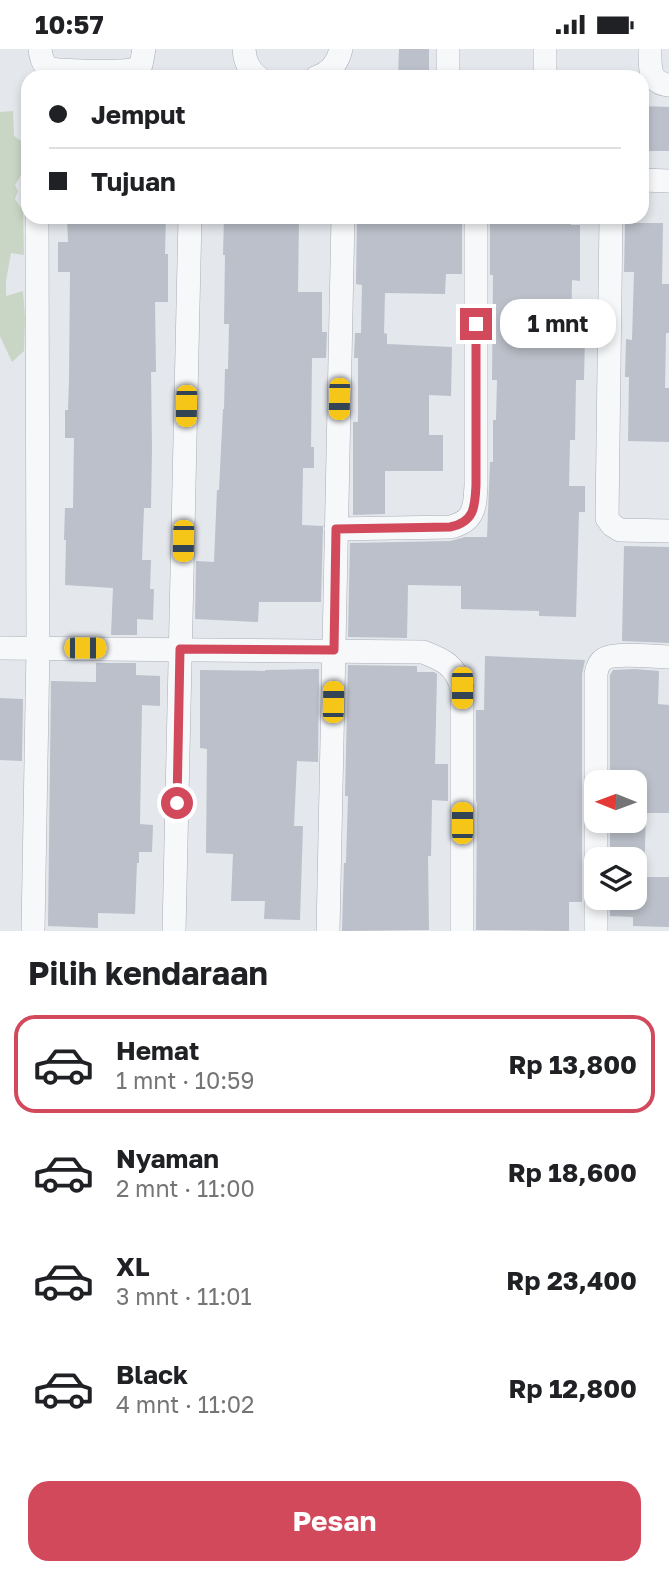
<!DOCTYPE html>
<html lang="id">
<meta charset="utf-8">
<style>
body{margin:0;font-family:"Golos Text",sans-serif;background:#f2f2f2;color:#202124;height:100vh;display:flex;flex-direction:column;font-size:26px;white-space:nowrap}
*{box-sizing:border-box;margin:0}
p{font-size:23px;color:#757577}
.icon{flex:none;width:38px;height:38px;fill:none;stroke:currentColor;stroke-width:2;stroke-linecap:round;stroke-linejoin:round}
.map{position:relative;height:882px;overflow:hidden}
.side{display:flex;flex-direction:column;background:#fff;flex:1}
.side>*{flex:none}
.top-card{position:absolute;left:21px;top:21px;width:628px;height:154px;border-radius:21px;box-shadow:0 4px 10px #0003;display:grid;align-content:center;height:154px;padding:0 28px;background:#fff}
.needle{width:46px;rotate:271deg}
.controls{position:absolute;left:584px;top:721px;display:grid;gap:14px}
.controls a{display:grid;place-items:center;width:63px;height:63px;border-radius:14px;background:#fff;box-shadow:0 4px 10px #0003;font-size:35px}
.end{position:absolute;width:32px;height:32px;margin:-16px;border:9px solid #d1495b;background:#fff;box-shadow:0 0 0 4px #fff}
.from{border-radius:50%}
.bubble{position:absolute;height:49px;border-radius:21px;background:#fff;box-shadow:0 4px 10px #0003;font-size:23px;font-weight:700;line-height:49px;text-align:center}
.car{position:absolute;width:21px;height:42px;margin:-21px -10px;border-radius:9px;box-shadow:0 0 5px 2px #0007;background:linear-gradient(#f5c518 24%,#345 0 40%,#f5c518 0 76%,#345 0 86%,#f5c518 0)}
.top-card b{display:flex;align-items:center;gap:24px;height:66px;font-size:26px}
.top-card b+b{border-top:2px solid #e0e0e0}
.top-card i{width:18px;height:18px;background:#202124}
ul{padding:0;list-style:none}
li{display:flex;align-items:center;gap:21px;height:98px;margin:0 14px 10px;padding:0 14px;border:4px solid transparent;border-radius:21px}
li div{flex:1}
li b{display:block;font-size:26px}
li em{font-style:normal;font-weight:700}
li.current{border-color:#d1495b}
li>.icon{width:63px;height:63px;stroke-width:1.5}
h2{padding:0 28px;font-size:32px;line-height:84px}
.action{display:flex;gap:14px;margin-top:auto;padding:14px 28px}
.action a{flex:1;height:80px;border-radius:21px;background:#d1495b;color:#fff;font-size:28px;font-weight:700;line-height:80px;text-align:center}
.status{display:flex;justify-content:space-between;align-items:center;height:49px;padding:0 35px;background:#fff;direction:ltr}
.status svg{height:19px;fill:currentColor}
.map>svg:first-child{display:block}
</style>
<div class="status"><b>10:57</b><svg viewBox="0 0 49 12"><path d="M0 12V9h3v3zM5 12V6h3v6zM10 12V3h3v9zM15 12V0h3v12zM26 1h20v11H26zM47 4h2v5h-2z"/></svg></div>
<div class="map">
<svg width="669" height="882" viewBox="0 0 669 882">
<rect width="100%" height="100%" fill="#e4e7ec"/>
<!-- green -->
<polygon fill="#c9d6c5" points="13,62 14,87 28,97 28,115 15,136 18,142 15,150 23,162 24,206 11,204 6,232 6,247 23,242 25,269 24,302 12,313 0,287 0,63"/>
<!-- building -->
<g fill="#bbc0ca">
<polygon points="399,0 429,0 429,28 398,28"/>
<polygon points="642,57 669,58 669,102 642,102"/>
<polygon points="67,168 166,168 165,205 168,205 168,253 155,253 156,323 151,323 152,399 151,459 144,459 142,511 151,511 150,540 154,540 153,571 137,570 137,586 111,586 113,539 65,536 66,491 64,491 65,459 73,459 74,389 65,389 65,361 68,361 69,331 70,223 58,223 58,193 68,193"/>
<polygon points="224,168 299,168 298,243 322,243 322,283 327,283 326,309 312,309 311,398 314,398 314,419 303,419 302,476 323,477 321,553 259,553 258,573 195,570 196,512 214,513 217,441 219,441 223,360 224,360 225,320 228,320 229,275 224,275 225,206 223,206"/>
<polygon points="357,168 462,168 462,225 446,225 445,245 385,244 384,284 387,285 387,295 452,298 451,347 429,346 429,386 443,386 443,422 385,422 385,465 353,466 353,373 358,373 358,309 354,309 355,284 361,284 362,236 356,235"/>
<polygon points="490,168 571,168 571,176 580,176 580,232 572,231 571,287 585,287 584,331 576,331 575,391 570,391 569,437 585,437 585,463 579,463 576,568 539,567 539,562 461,560 461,537 408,536 407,589 348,588 350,494 450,492 465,488 487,488 490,413 493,413 493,371 496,371 497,331 492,331 493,226 490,226"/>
<polygon points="625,174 663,174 662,235 669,235 669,284 666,284 665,339 669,339 669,393 628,392 629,328 625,328 626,290 632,291 634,223 624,223"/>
<polygon points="624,497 669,498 669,594 622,592"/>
<polygon points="485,607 585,611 582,625 582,853 569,853 569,882 476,881 477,753 476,753 476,661 484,661"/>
<polygon points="96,614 136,614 136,626 160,627 160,657 142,656 140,775 153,776 152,803 139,803 139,814 137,814 135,865 98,864 98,879 48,877 51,632 96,633"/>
<polygon points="348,616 417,617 417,623 434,623 437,625 435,715 448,715 448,752 432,751 431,807 428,807 429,881 342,882 344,814 346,814 348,747 345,747"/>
<polygon points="319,620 318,713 297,712 294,777 303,777 300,871 264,870 265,852 231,852 233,805 206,804 207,700 200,699 200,621 265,622 265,621"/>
<polygon points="635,620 659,622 658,655 669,656 669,764 646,764 644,828 669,828 669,878 633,877 633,868 610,867 610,849 635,849 635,810 610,810 610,772 635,772 635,733 610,733 610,626 613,621"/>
<polygon points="0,649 23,650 22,712 0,711"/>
</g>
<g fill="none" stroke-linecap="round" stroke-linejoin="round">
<defs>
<g id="street">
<path d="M 40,0 C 41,7 42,15 49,19 C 56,23 121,23 131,21 C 136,20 137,19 141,16 L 144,0"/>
<path d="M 244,0 C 245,12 248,20 258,28"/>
<polyline points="448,0 448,20"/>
<polyline points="545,0 545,25"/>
<path d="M 650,0 C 650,17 648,34 669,36"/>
<path d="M 317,28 C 330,24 338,13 341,0"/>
<polyline points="642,131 669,132"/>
<polyline points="611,168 607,469 612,476 620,481 669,482"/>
<path d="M 336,480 L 450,478 C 475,473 475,457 476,436 L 476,168"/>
<path d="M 0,599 L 423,603 C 444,611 455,616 462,639 L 462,882"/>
<polyline points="33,882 38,599 37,168"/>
<polyline points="174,882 190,168"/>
<polyline points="328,882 343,168"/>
<path d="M 596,882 L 596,625 C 597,619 599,613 604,610 C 615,603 655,608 669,608"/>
</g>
</defs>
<!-- street casing -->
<use href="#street" stroke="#a9aeb7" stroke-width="24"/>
<!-- street -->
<use href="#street" stroke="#f7f8fa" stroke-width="23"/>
</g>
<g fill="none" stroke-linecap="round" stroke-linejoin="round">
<!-- route -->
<path stroke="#d1495b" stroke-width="9" d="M 177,754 L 180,600 L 334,601 L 336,480 L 450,478 C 475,473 475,457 476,436 L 476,275"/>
</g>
</svg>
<div class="controls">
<a><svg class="needle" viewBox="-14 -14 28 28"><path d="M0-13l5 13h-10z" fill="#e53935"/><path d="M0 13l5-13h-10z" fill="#757577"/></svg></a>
<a><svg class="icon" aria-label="layers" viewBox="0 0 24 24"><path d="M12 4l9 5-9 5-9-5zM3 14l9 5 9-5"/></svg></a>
</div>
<i class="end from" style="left:177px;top:754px"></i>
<i class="end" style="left:476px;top:275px"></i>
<div class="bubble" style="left:500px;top:250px;width:116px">1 mnt</div>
<i class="car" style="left:339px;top:350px;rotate:181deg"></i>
<i class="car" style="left:186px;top:357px;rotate:181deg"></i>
<i class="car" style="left:183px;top:492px;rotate:181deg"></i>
<i class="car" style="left:85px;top:599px;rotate:90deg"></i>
<i class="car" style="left:462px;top:639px;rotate:180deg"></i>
<i class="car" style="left:333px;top:653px;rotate:1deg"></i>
<i class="car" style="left:462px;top:774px;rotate:0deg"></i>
<div class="top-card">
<b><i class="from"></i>Jemput</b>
<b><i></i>Tujuan</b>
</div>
</div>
<section class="side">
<h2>Pilih kendaraan</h2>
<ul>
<li class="current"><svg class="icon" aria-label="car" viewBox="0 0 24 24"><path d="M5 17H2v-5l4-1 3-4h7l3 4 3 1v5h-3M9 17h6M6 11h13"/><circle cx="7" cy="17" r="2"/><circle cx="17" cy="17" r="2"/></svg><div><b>Hemat</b><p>1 mnt · 10:59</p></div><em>Rp 13,800</em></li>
<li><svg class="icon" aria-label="car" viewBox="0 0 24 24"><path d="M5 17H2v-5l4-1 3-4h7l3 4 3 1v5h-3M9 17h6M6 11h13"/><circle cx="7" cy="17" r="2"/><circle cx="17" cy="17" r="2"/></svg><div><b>Nyaman</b><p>2 mnt · 11:00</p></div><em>Rp 18,600</em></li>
<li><svg class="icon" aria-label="car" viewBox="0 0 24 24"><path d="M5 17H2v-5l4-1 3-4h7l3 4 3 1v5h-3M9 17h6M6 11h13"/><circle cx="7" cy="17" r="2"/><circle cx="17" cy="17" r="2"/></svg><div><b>XL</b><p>3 mnt · 11:01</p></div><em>Rp 23,400</em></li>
<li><svg class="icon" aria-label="car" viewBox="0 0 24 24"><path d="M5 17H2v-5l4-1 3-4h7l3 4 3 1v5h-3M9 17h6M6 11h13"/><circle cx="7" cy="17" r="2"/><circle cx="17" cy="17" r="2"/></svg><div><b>Black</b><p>4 mnt · 11:02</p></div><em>Rp 12,800</em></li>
</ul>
<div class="action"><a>Pesan</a></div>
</section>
